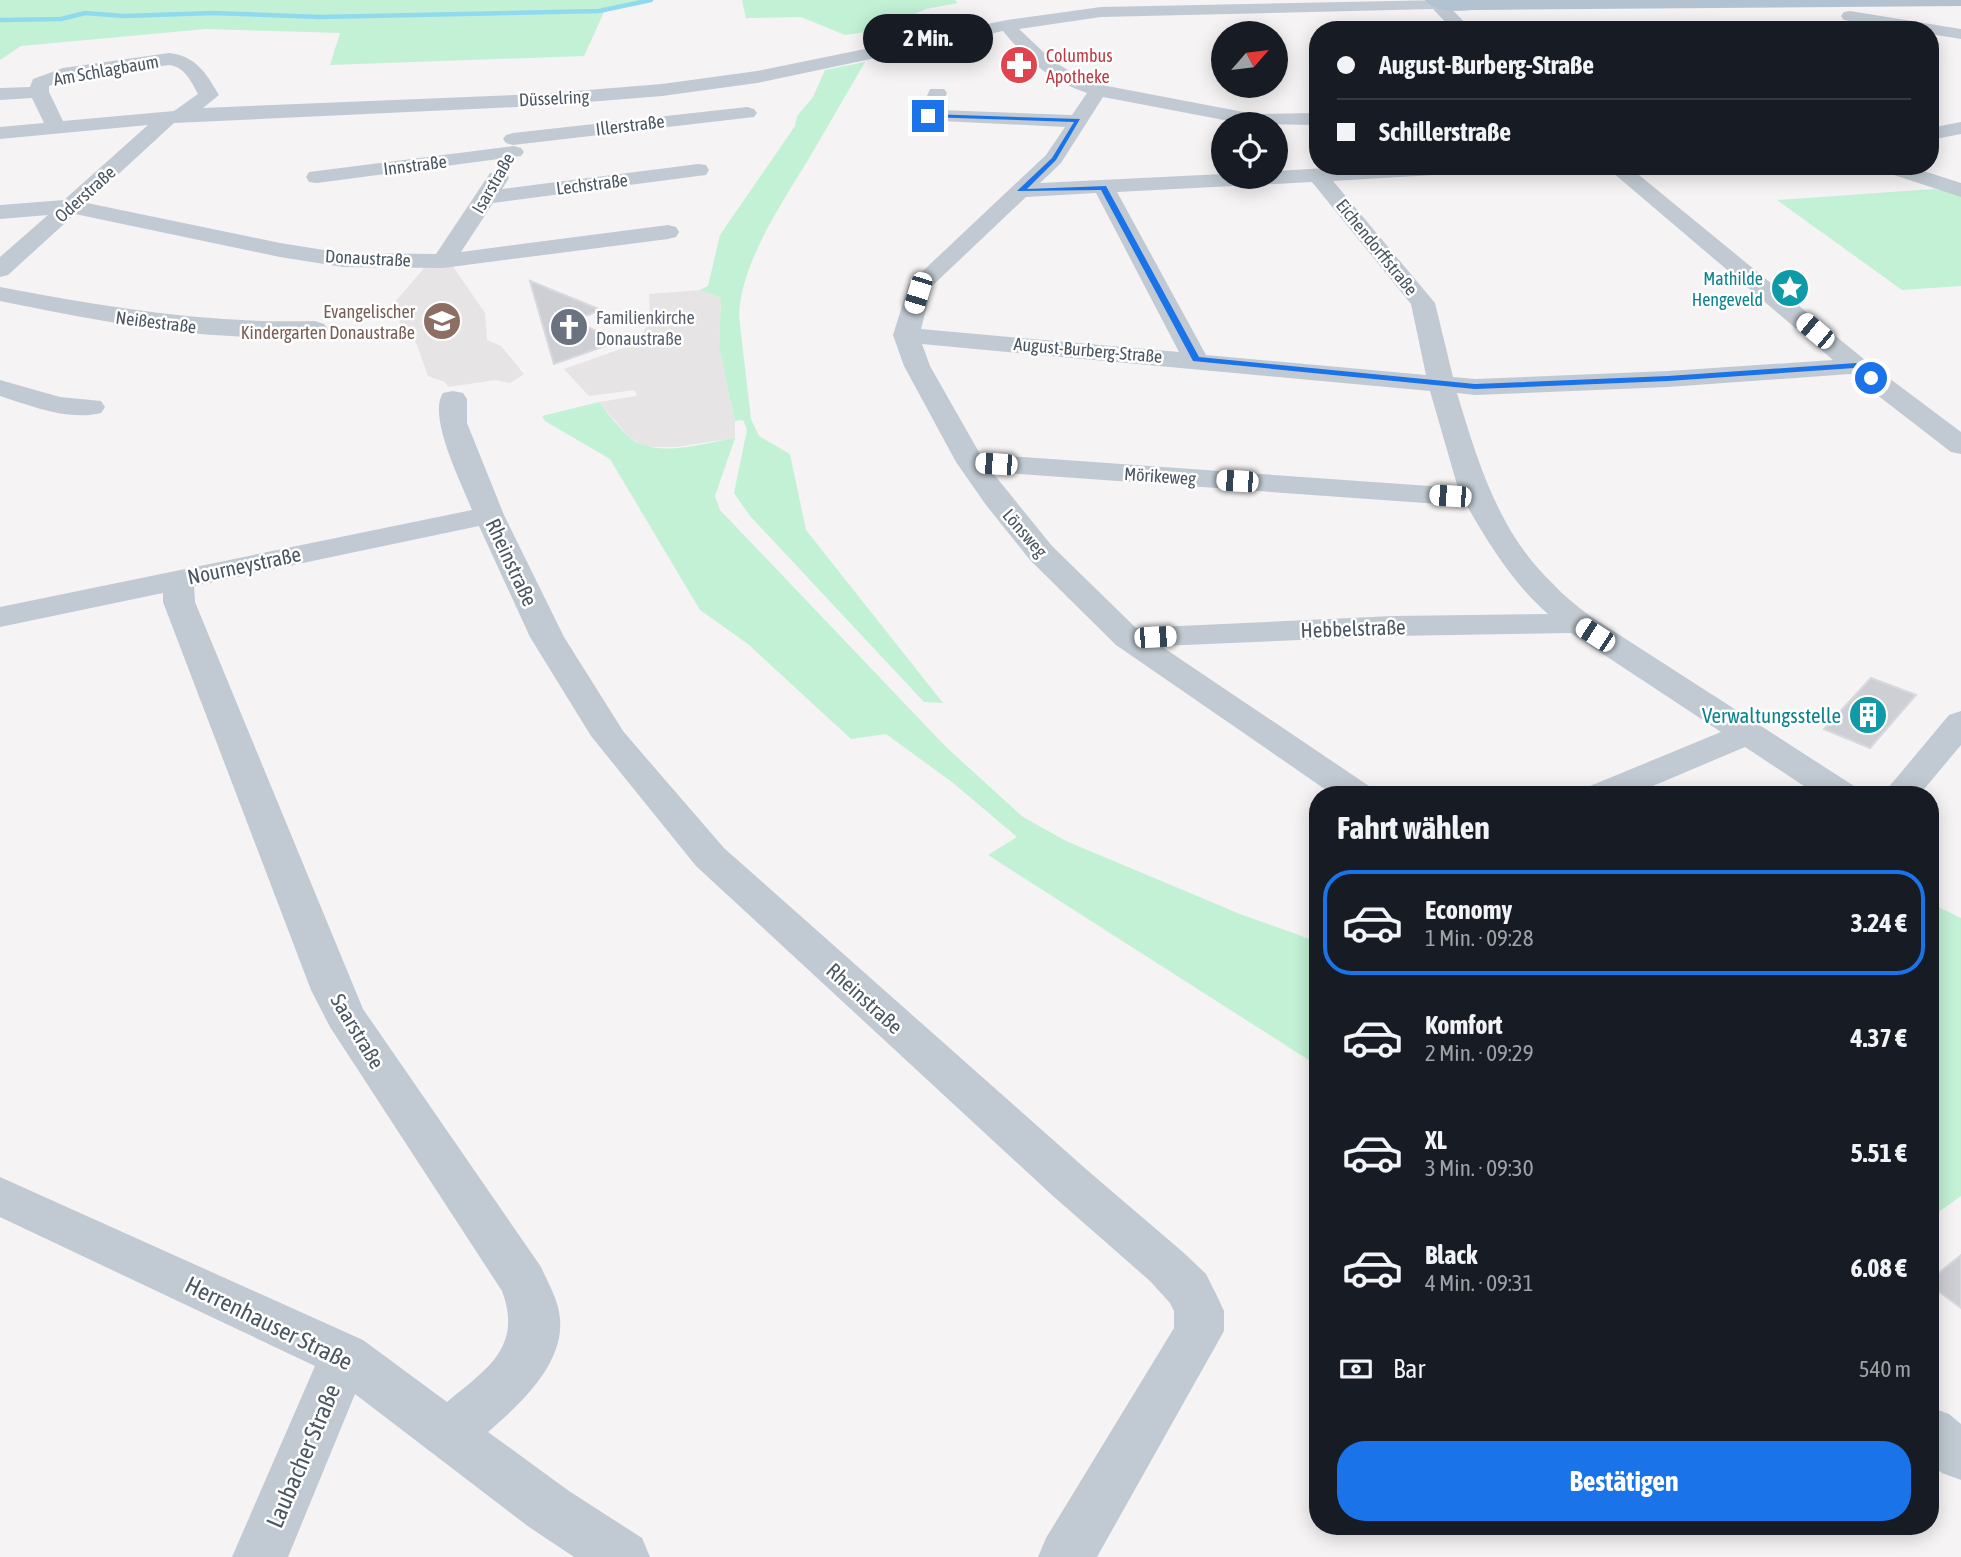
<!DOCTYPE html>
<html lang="de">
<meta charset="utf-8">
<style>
body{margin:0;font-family:"Asap Condensed",sans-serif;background:#242831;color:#f1f3f6;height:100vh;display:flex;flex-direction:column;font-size:26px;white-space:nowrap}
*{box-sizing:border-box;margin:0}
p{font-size:23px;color:#9ea1a6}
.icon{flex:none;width:38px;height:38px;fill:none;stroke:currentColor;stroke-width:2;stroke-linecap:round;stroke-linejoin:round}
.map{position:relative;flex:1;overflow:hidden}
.drawer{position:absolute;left:1309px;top:786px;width:630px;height:749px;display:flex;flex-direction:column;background:#171b24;border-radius:28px;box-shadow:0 4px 18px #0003}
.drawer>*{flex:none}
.guide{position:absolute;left:1309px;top:21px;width:630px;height:154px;border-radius:28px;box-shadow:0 4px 18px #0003;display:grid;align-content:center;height:154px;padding:0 28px;background:#171b24}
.needle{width:46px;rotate:62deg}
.controls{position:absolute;left:1211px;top:21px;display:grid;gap:14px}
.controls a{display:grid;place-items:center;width:77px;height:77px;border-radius:50%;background:#171b24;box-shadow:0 4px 18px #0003;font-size:35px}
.end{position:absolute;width:32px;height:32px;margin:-16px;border:9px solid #1a73e8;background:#fff;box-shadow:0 0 0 4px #fff}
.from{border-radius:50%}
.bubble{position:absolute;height:49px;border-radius:24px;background:#171b24;box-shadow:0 4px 18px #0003;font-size:23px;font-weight:700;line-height:49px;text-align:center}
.car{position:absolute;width:21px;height:42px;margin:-21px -10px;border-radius:9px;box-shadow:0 0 5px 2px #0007;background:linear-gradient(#fff 24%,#345 0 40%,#fff 0 76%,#345 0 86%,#fff 0)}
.guide b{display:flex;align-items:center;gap:24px;height:66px;font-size:26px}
.guide b+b{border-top:2px solid #363941}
.guide i{width:18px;height:18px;background:#f1f3f6}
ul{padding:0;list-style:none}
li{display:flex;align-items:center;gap:21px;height:105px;margin:0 14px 10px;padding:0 14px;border:4px solid transparent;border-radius:28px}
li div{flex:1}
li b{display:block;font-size:26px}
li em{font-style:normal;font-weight:700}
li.on{border-color:#1a73e8}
li>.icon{width:63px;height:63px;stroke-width:1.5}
h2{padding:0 28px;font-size:32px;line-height:84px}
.pay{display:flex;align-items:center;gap:18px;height:77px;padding:0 28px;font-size:26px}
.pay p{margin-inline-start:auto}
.button{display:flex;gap:14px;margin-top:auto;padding:14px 28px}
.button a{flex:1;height:80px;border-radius:28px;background:#1a73e8;color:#fff;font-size:28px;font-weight:700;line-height:80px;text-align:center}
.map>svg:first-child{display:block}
</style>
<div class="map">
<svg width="1961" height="1557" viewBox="0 0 1961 1557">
<rect width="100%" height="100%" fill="#f5f3f3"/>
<!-- education -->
<g fill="#e6e4e5">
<polygon points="452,265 485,313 487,340 501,346 524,374 510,383 496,380 448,387 445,382 428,376 414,337 404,335 393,304 426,266"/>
<polygon points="700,290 721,298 719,348 735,421 735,438 676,447 645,447 628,436 599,402 637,396 635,390 589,396 564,369 635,344 650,321 649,294"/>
</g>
<!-- green -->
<g fill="#c3f1d5">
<polygon points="0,0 651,0 604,12 584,56 330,65 340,33 206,29 21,46 0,60"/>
<polygon points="742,0 955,0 958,3 926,9 879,30 845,35 801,17 746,18"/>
<path d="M 865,62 C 847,93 829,124 811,155 C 783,202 741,261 739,316 L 751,419 L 759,436 L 790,454 L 806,530 L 943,703 L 924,702 L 750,516 L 734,493 L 747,430 L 743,420 L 735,421 L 719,348 L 721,298 L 700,290 L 708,286 L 720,235 L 795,126 L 797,116 L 813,97 L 825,70 Z"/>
<polygon points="1934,189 1961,194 1961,286 1902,290 1777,200"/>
<path d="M 599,402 C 608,413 617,426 628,436 C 654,460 703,443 735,438 L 715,496 L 720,510 L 947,748 L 1023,817 L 1066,841 L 1240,914 L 1318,942 L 1318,1066 L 988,855 L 1017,837 L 952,782 L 886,734 L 851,739 L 748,644 L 700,610 L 610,459 L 545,421 L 542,416 Z"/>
<polygon points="1930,903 1961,918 1961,1196 1930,1218"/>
</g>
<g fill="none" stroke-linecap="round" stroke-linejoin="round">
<!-- stream -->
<polyline stroke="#90daee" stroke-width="4.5" points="0,20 61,19 85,13 124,16 213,13 320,17 599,11 651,0"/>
</g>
<!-- building -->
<g fill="#cdcfd5" stroke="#d7d9de" stroke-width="2">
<polygon points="530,281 601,310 575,320 616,342 554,364"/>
<polygon points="1871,678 1916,695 1870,748 1824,729"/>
<polygon points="1961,1255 1961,1308 1930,1285 1930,1280"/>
</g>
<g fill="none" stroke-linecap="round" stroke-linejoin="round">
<!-- minor -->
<g fill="#c1cad2" fill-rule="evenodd">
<path d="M 1443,0 L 1472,30 L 1453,30 L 1433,9 L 1101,17 L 1019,29 L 1053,61 L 1076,75 L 1102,85 L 1254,114 L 1318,113 L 1318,125 L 1245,124 L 1103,97 L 1061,163 L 1040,183 L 1223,174 L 1223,177 L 1276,177 L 1276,171 L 1360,166 L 1493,166 L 1490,170 L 1483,172 L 1333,181 L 1435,303 L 1453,377 L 1475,379 L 1668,371 L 1833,360 L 1605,166 L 1628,166 L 1865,360 L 1961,432 L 1961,454 L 1951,452 L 1850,374 L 1668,387 L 1475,395 L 1457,393 C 1478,463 1499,533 1553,584 C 1564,596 1577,606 1590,616 L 1854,786 L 1859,794 L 1816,794 L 1745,747 L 1634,794 L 1585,794 L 1590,786 L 1721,732 L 1571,633 L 1393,636 L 1161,646 L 1369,786 L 1375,794 L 1332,794 L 1116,645 L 1030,560 L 986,505 L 956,462 L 904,366 L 893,335 L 909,284 L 1046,155 L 1065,127 L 921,120 L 918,116 L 930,89 L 944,89 L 947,93 L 940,110 L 1072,115 L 1087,93 C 1051,81 1026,60 1003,31 L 757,83 L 662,96 L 538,106 L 174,123 L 87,203 L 280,243 L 343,253 L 436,254 L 490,173 L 506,173 L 509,178 L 502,189 L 698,164 L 706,165 L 709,170 L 706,175 L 698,176 L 493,203 L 461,252 L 668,225 L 676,227 L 679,232 L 676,237 L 668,239 L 443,268 L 343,267 L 280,257 L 75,214 L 8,275 L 0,277 L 0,257 L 48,215 L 0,219 L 0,205 L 64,200 L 148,125 L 0,139 L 0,127 L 44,123 L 32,98 L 0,100 L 0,88 L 30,87 L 33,79 L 63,68 L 169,53 C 196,56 206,73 219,95 L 203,108 L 538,94 L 662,84 L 757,71 L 1007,20 L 1101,7 ZM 169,65 C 185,67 191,81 198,94 L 174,111 L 63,121 L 49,92 L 49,86 L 67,79 ZM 1312,182 L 1411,304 L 1426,375 L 1206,355 L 1117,192 ZM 1096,193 L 1179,352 L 921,329 L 932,286 L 1026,197 ZM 922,344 L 1430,391 L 1458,488 L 980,454 L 930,366 ZM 992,472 L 1467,506 C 1490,546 1513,583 1548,614 L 1393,616 L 1136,628 L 1052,546 Z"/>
<polygon points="1850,11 1961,29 1961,39 1930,34 1930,30 1902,30 1844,20 1841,16 1844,12"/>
<polygon points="747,107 754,109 757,113 754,117 513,145 506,143 503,139 506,135 513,133"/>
<polygon points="1961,122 1961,134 1930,140 1930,128"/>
<polygon points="514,146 521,148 524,152 521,156 317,183 309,182 306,177 309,172 317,171"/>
<polygon points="1876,166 1908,166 1961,183 1961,197 1879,170"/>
<path d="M 0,287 C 105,307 208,324 315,321 L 324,324 L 328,329 L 324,334 C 302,340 277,338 255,337 C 168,335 84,318 0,301 Z"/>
<path d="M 0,380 L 60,397 L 101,401 L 105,407 L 101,413 C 67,421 32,406 0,396 Z"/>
<path d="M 453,391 L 463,393 L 467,399 L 467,423 L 504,515 L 564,637 L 623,731 L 641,752 L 724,848 L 1087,1170 L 1184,1253 L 1206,1274 L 1217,1296 L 1224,1311 L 1224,1331 L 1097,1557 L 1038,1557 L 1046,1538 L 1174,1328 L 1174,1311 L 1170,1303 L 1150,1281 L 1053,1196 L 696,866 L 591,736 L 530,637 L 479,526 L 194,586 L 195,602 L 363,1009 L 541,1267 C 548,1283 559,1301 560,1319 C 564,1365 519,1405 488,1432 L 569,1491 L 642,1538 L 650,1557 L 574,1557 L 529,1527 L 355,1394 L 288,1557 L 232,1557 L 315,1366 L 0,1217 L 0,1177 L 363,1340 L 447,1402 C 487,1369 523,1347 502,1291 L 330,1027 L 311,990 L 163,602 L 163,593 L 0,627 L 0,607 L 472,510 C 462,484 427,416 443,393 Z"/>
<polygon points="1961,711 1961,745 1920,794 1883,794 1949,715"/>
<polygon points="1930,1407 1949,1414 1961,1424 1961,1480 1942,1473 1930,1464"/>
</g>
<!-- major -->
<path fill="#b3c2d1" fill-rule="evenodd" d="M 1425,0 L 1961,0 L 1961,6 L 1477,10 C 1460,10 1436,15 1425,0 Z"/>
</g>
<!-- route -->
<polygon fill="#1a73e8" points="928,114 1080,119 1056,160 1027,189 1106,186 1199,357 1475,384 1668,376 1856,363 1875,378 1868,379 1854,368 1668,381 1475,389 1193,361 1101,190 1017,191 1052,158 1074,122 926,117"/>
<!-- icons -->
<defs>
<symbol id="pharmacy-disc" viewBox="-11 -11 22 22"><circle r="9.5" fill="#e0444e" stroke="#fff"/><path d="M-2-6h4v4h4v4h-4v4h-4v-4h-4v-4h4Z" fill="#fff"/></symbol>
<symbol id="sight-disc" viewBox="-11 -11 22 22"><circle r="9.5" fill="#0f9aa8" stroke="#fff"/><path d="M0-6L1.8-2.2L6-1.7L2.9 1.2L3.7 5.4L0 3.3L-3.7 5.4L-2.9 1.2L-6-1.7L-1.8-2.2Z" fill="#fff"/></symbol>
<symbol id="school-disc" viewBox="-11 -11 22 22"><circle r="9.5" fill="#8d6e63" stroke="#fff"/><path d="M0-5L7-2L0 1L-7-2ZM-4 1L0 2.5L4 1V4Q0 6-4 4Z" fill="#fff"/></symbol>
<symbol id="church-disc" viewBox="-11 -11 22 22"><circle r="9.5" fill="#6b7280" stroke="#fff"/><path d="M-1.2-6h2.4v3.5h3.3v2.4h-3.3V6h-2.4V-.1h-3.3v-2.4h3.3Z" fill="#fff"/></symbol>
<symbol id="building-disc" viewBox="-11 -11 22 22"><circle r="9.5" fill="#0f9aa8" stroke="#fff"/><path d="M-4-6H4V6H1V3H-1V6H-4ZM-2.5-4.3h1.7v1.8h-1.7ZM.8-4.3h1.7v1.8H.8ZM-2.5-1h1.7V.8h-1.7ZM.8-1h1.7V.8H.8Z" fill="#fff"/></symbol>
</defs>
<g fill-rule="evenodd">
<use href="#pharmacy-disc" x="997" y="43" width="44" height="44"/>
<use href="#sight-disc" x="1768" y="266" width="44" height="44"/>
<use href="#school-disc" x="420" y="299" width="44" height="44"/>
<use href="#church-disc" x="547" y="305" width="44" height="44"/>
<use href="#building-disc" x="1846" y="693" width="44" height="44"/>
</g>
<g text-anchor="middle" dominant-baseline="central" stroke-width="5" stroke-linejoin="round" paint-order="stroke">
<!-- far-health labels -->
<g font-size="18" fill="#be3a42" stroke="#fff" text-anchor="start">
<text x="1046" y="55">Columbus<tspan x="1046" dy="21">Apotheke</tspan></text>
</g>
<!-- far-street labels -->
<g font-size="18" fill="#4a5661" stroke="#fff">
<text transform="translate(106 70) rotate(-10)">Am Schlagbaum</text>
<text transform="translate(554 98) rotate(-3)">Düsselring</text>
<text transform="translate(630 125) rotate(-7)">Illerstraße</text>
<text transform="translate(415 165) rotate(-7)">Innstraße</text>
<text transform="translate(493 183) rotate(-60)">Isarstraße</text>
<text transform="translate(592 184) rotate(-7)">Lechstraße</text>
<text transform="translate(85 194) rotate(-42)">Oderstraße</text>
<text transform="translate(1377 247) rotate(51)">Eichendorffstraße</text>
<text transform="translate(368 258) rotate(3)">Donaustraße</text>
<text transform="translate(156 322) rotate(7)">Neißestraße</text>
<text transform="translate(1088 350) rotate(5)">August-Burberg-Straße</text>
<text transform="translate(1160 476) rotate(4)">Mörikeweg</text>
<text transform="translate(1025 533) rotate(49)">Lönsweg</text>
</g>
<!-- far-culture labels -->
<g font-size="18" fill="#0d838f" stroke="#fff" text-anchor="end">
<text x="1763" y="278">Mathilde<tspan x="1763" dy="21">Hengeveld</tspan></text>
</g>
<!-- far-education labels -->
<g font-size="18" fill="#785e54" stroke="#fff" text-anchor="end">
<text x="415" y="311">Evangelischer<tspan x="415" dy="21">Kindergarten Donaustraße</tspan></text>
</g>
<!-- far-worship labels -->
<g font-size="18" fill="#5b616d" stroke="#fff" text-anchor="start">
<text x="596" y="317">Familienkirche<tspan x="596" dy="21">Donaustraße</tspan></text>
</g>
<!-- street labels -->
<g font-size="21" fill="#4a5661" stroke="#fff">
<text transform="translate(512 562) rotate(65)">Rheinstraße</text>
<text transform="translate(244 565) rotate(-12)">Nourneystraße</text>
<text transform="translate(1353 628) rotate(-2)">Hebbelstraße</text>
<text transform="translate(865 998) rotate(42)">Rheinstraße</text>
<text transform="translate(358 1031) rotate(59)">Saarstraße</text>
</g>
<!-- culture labels -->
<g font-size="21" fill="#0d838f" stroke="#fff" text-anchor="end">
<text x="1841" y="715">Verwaltungsstelle</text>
</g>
<!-- near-street labels -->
<g font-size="24" fill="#4a5661" stroke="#fff">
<text transform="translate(269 1323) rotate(26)">Herrenhauser Straße</text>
<text transform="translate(303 1456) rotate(-67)">Laubacher Straße</text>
</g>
</g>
</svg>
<div class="controls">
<a><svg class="needle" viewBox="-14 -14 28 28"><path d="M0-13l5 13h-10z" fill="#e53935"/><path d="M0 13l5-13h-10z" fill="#9ea1a6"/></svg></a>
<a><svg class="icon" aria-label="locate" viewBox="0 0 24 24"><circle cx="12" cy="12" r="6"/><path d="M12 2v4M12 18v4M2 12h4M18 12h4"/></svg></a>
</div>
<i class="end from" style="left:1871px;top:378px"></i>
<i class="end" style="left:928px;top:116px"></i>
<div class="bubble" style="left:863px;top:14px;width:130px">2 Min.</div>
<i class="car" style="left:918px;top:293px;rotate:197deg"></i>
<i class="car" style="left:1815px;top:331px;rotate:310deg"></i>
<i class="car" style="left:996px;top:464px;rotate:274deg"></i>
<i class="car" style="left:1237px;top:481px;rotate:274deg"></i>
<i class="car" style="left:1450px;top:496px;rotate:274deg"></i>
<i class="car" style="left:1595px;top:635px;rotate:303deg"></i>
<i class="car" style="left:1155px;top:637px;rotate:87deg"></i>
<div class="guide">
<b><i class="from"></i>August-Burberg-Straße</b>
<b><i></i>Schillerstraße</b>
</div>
<section class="drawer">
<h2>Fahrt wählen</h2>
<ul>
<li class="on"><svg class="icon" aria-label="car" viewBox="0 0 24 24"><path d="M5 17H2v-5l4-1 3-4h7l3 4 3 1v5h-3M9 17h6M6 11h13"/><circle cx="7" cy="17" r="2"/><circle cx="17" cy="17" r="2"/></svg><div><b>Economy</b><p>1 Min. · 09:28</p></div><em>3.24 €</em></li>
<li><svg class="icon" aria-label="car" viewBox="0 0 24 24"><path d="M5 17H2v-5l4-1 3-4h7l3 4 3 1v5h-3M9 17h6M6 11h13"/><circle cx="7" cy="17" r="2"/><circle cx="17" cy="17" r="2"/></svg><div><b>Komfort</b><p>2 Min. · 09:29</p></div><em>4.37 €</em></li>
<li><svg class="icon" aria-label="car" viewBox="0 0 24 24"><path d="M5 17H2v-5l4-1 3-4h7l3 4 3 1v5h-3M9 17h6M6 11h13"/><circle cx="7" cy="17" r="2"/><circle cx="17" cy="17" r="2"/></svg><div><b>XL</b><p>3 Min. · 09:30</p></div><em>5.51 €</em></li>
<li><svg class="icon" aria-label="car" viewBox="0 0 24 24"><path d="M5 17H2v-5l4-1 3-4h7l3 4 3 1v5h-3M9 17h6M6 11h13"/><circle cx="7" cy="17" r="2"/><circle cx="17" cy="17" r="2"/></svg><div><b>Black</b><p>4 Min. · 09:31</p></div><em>6.08 €</em></li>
</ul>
<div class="pay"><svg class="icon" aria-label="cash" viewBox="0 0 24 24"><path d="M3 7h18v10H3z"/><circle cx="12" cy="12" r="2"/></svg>Bar<p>540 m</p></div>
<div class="button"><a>Bestätigen</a></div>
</section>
</div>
